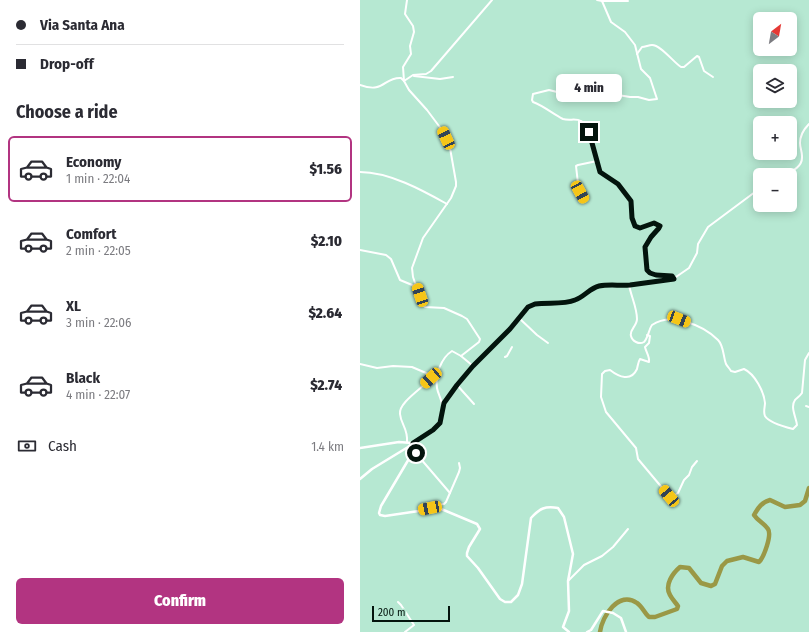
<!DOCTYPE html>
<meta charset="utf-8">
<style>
body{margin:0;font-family:"Fira Sans Condensed",sans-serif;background:#f7f7f7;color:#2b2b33;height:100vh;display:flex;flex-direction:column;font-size:15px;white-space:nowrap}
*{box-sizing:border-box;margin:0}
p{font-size:13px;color:#7c7c81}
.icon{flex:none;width:22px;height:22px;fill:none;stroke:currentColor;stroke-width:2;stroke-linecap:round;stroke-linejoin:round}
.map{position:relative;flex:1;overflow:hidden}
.side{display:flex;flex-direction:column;background:#fff;width:360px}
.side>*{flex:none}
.banner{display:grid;align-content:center;height:88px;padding:0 16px;background:#fff}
.needle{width:26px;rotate:31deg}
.controls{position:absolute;left:393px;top:12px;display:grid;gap:8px}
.controls a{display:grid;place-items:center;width:44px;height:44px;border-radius:6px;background:#fff;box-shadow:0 2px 10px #0003;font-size:20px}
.scale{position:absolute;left:12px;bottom:10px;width:78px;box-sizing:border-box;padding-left:4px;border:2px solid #03140d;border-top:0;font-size:11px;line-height:14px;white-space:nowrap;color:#03140d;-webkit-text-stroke:3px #b6e8d2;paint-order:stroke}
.end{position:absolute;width:18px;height:18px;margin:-9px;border:5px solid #03140d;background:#fff;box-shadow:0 0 0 2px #fff}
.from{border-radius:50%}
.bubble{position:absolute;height:28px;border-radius:6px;background:#fff;box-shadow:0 2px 10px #0003;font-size:13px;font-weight:800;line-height:28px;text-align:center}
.car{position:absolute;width:12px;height:24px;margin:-12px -6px;border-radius:5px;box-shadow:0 0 3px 1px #0007;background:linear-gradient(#f5c518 24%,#345 0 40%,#f5c518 0 76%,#345 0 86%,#f5c518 0)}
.banner b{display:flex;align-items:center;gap:14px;height:38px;font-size:15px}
.banner b+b{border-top:1px solid #e1e1e2}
.banner i{width:10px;height:10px;background:#2b2b33}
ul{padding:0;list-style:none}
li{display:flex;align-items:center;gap:12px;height:66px;margin:0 8px 6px;padding:0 8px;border:2px solid transparent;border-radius:6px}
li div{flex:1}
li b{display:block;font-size:15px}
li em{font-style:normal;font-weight:800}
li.current{border-color:#b23481}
li>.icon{width:36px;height:36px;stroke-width:1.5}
h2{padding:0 16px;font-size:18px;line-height:48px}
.pay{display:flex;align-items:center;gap:10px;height:44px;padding:0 16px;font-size:15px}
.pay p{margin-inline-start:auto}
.action{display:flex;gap:8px;margin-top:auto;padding:8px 16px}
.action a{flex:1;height:46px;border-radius:6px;background:#b23481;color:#fff;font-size:16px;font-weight:800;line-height:46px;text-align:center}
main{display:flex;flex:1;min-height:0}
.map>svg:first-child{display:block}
</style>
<main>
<section class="side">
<div class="banner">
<b><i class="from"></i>Via Santa Ana</b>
<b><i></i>Drop-off</b>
</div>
<h2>Choose a ride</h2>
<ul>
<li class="current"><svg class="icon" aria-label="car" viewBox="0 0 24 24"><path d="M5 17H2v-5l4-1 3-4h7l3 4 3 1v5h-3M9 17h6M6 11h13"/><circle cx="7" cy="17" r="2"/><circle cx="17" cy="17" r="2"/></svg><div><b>Economy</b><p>1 min · 22:04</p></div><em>$1.56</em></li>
<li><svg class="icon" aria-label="car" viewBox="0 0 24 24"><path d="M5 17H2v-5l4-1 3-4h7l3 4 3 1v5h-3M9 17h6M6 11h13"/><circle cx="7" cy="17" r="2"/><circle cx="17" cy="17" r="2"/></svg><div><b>Comfort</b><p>2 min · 22:05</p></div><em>$2.10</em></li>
<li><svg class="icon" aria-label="car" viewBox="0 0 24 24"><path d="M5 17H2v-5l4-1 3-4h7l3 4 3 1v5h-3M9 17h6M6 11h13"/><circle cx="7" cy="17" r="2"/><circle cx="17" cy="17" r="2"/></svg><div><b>XL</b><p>3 min · 22:06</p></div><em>$2.64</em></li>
<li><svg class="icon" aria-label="car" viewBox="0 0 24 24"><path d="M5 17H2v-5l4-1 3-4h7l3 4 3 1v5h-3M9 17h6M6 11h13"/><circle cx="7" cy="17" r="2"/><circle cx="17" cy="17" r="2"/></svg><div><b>Black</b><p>4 min · 22:07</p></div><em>$2.74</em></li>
</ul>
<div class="pay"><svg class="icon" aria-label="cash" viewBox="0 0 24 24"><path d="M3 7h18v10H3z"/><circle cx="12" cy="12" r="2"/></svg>Cash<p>1.4 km</p></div>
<div class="action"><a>Confirm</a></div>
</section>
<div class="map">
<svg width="449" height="632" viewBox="0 0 449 632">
<rect width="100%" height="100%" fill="#b6e8d2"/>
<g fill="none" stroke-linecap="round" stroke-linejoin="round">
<!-- river -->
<path stroke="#9a9846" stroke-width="4.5" d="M 240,632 C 242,616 259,590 277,603 C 282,606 284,613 289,617 L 295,617 L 317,609 L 318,606 C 315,602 312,599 310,595 C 304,585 313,573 320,567 L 329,568 L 341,583 L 351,586 L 355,584 L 362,566 L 367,561 L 383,557 L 399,562 C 404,557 412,535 408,529 C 404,523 398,521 394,515 C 398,508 402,502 410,500 L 425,507 L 440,505 L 445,501 L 449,488"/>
<!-- minor -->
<g stroke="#fff" stroke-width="2">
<polyline points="237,0 242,1"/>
<path d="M 268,1 L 242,1 L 251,22 L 265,32 L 275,45 L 281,69 L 290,78 L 297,99 L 289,100 L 278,97 L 270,97 L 258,95 L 245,101 L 223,94 L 201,93 L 189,90 L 173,94 L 172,100 L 173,102 C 184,106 193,114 203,119 C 209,121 216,118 221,121 C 230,125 237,163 240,172 L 258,184 L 271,201 L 272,218 L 275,226 L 280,227 L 294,223 L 300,225 C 298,231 292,235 289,241 C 285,247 285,251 286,259 C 289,280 295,274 312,276 L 313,279"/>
<path d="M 277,54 L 282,47 C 285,47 289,45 292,45 C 301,45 313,62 321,67 L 324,67 L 337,56 L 339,57 L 344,71 L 353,77"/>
<polyline points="54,76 80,79 93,77"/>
<polyline points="44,81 53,75 66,74 71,71 132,0"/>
<polyline points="44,81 43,67 51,54 50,46 54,32 53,26 45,14 47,0"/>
<path d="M 0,85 C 25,94 23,77 41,78 L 44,81 L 49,90 L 67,110 L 82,130 L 90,148 L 96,182 L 96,186 L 91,198 L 63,238 L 52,268 L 53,277 L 62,303 L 65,307 L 84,308 L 102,316 L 107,319 L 120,339 L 119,342 L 101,356 L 92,351 C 81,358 75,375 77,388 C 78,394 82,400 82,406"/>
<path d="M 0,172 C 29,172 62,190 87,204"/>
<path d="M 420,175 C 429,173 443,168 442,156 C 442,152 440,147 440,143 C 440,135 444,129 449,124"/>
<polyline points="224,201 219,192 216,166 218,165 237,161"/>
<polyline points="0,250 26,255 31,259 40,280 57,287"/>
<path d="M 269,285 C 271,296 277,308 277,319 C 277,326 269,330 271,336 C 272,341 279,345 284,342 C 288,338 289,329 292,325 C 311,312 343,325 358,340 C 364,346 363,356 366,364 C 367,366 370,369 371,371 L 375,372 L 384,369 C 395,374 404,392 405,403 C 405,407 403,412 405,416 C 409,423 425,427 433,429 L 437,425 C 436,417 430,407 435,400 C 437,398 440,396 442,393 L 445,360 L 449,353"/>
<polyline points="159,318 177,335 188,343"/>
<path d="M 287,335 L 290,336 L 289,343 L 285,347 C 286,352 290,357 289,362 L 280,359 C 278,362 278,365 277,369 C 271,382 259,377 250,370 L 245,371 L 242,374 L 241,397 L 246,412 L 276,448 L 278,459 L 309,496 L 311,497 L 318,493 L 324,480 L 329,475 L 332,467 L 337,461"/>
<polyline points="101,356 113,366"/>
<polyline points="145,357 147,356 152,347"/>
<polyline points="0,364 17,368 33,366 52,367 73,376 77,377"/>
<polyline points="97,385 114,404"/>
<polyline points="446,406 449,407"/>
<path d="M 47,442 C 48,428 41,425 40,414 C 38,402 66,386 73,376"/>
<path d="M 90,493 L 54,451 L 53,443 C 62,438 76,431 81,421 C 84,414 81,407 86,400 L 113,366 L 150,329 L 161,315 L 171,305 L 175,303 L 198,303 L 216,300 L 222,297 L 231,289 L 241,286 L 252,284 L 269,285 L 313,279 L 329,268 L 337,253 L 338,244 L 348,227 L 395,192 L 400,185"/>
<polyline points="70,508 71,505 84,504 86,502 99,472 100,468 99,463"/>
<polyline points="208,581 224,565 242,556 253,547 268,529"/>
<polyline points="38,602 41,605 54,625 45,632"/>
</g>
<!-- tertiary -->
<g stroke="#fff" stroke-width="2.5">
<path d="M 53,443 L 50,457 L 21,506 L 19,513 L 20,515 L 25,516 L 79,508 L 117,524 L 120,529 L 109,547 L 107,553 L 107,556 L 118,568 L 140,599 L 145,602 L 151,602 L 158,595 L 162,584 L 171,518 C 180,508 185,506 198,508 L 204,517 L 213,554 L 208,581 L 209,611 L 203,627 L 209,632"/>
<polyline points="0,448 39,442 52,443"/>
<polyline points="0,479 12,469 53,444"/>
<polyline points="227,632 231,630 243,611 253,613 261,618 266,632"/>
</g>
</g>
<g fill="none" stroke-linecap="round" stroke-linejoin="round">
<!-- route -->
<path stroke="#03140d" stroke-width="5" d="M 56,453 L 54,451 L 53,443 L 73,430 L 80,423 L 84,403 L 97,385 L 113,366 L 150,329 L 168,307 L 175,304 C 188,302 203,305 215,300 C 224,297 230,288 239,286 C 250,284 260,286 270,285 C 285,283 299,281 314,279 L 312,276 L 296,275 L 290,273 L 287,270 L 285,247 L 291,237 L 299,228 L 300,226 L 294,223 L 280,228 L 275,226 L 272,218 L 271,201 L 258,184 L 240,172 L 229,132"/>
</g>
</svg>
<div class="controls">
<a><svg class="needle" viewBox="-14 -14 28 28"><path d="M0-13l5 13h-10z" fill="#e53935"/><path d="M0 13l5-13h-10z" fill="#7c7c81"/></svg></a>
<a><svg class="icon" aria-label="layers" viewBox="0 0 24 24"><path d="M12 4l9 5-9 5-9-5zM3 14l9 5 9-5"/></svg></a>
<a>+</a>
<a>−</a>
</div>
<div class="scale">200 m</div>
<i class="end from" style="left:56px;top:453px"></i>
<i class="end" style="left:229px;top:132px"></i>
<div class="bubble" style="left:196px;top:74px;width:66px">4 min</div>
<i class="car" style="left:86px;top:138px;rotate:335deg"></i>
<i class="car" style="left:220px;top:192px;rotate:151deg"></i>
<i class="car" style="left:60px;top:295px;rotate:341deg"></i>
<i class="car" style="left:319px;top:319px;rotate:111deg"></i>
<i class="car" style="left:71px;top:378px;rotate:228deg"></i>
<i class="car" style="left:309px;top:496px;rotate:320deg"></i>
<i class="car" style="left:70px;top:508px;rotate:259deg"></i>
</div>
</main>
